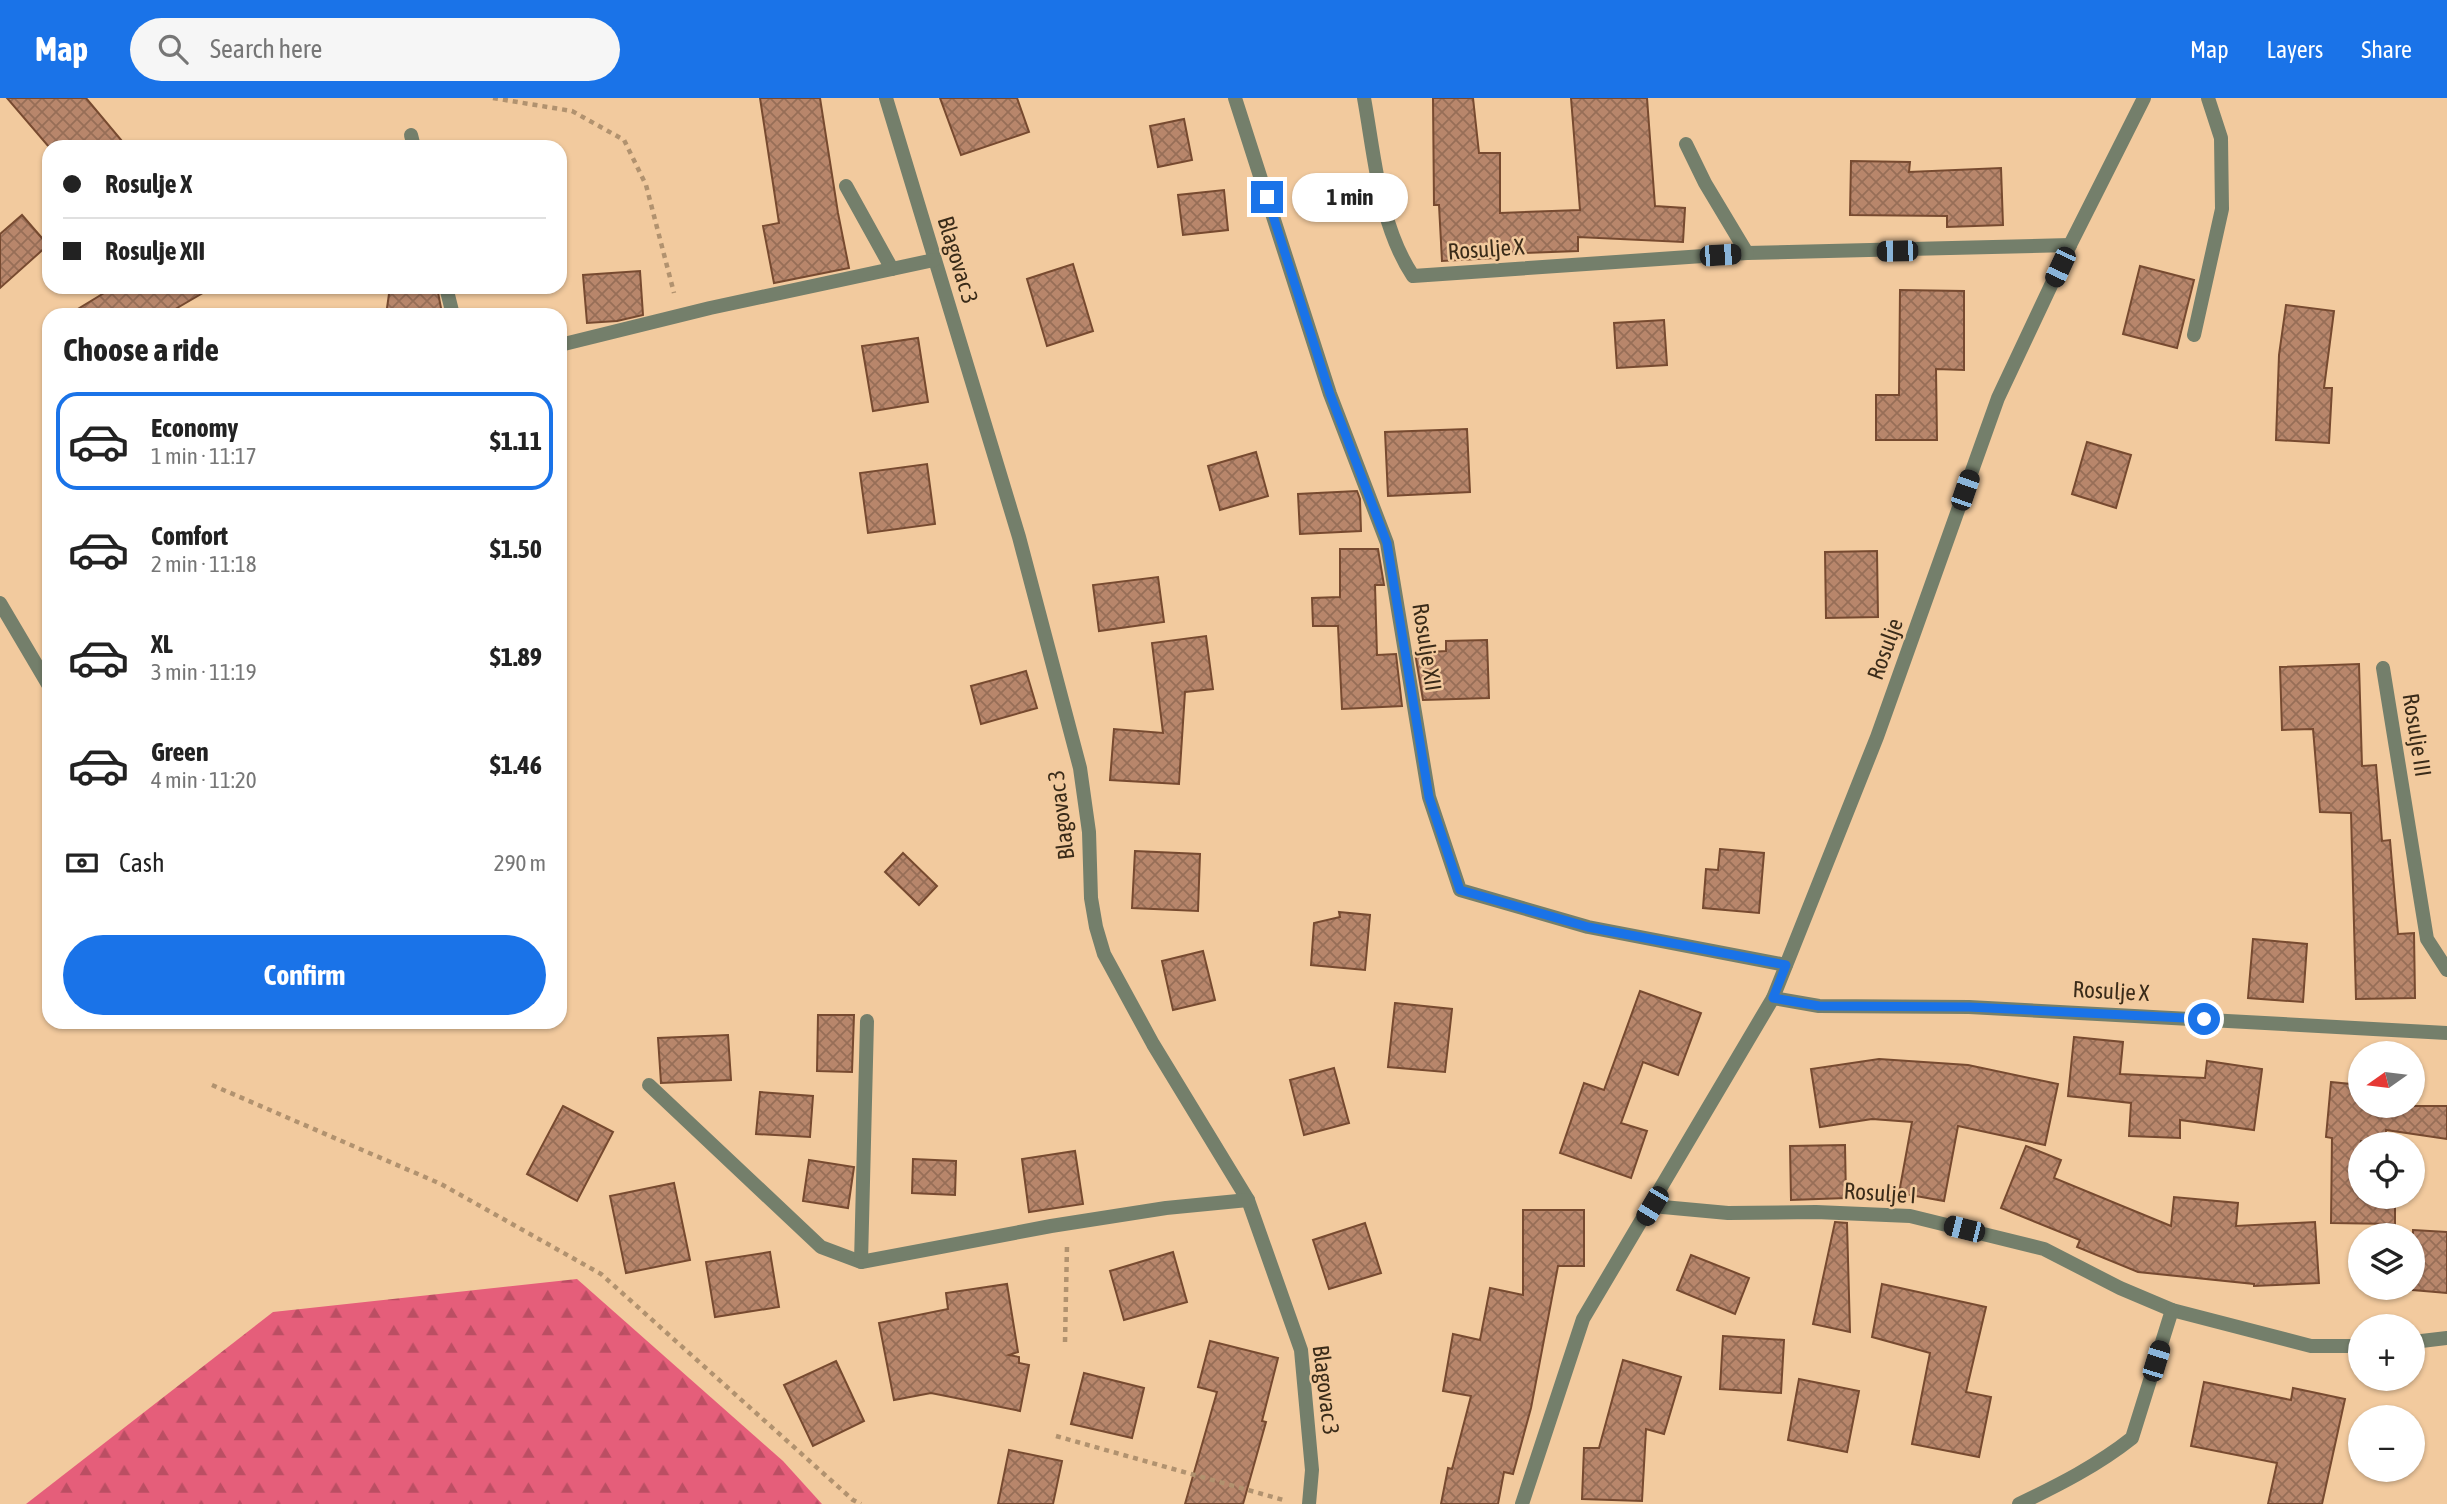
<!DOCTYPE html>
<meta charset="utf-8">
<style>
body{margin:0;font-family:"Asap Condensed",sans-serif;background:#f6f6f6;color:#222;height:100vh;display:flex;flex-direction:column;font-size:26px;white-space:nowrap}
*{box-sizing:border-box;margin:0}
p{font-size:23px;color:#767676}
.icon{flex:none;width:38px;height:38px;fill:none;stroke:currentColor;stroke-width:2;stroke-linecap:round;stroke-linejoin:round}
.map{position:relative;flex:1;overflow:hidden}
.details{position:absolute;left:42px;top:210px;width:525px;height:721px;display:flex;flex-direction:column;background:#fff;border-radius:21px;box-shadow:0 2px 5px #0004}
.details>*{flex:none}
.hud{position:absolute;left:42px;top:42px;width:525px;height:154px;border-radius:21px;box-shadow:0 2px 5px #0004;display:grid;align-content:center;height:154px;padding:0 21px;background:#fff}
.needle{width:46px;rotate:256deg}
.controls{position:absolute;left:2348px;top:943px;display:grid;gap:14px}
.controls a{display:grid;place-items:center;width:77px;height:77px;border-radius:50%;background:#fff;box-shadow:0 2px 5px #0004;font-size:35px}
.end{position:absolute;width:32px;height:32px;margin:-16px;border:9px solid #1a73e8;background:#fff;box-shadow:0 0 0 4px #fff}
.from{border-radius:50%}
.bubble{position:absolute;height:49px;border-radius:24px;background:#fff;box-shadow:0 2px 5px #0004;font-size:23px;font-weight:700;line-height:49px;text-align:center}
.car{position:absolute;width:21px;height:42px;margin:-21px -10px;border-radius:9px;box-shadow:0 0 5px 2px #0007;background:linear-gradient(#222 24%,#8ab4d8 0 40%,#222 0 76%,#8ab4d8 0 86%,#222 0)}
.hud b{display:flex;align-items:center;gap:24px;height:66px;font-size:26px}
.hud b+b{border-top:2px solid #e0e0e0}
.hud i{width:18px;height:18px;background:#222}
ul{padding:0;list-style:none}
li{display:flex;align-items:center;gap:21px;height:98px;margin:0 14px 10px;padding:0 7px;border:4px solid transparent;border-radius:21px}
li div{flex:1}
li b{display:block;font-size:26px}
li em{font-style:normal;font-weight:700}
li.active{border-color:#1a73e8}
li>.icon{width:63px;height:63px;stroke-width:1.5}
h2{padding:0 21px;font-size:32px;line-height:84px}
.pay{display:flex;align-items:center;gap:18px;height:77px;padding:0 21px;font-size:26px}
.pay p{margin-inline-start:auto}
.primary-button{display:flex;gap:14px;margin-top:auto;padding:14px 21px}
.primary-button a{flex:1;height:80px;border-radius:42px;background:#1a73e8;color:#fff;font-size:28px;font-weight:700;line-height:80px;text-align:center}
header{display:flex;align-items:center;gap:42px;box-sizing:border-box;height:98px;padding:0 35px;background:#1a73e8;color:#fff}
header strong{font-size:33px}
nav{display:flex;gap:38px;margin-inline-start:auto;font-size:24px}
.search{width:490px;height:63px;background:#f6f6f6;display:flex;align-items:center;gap:18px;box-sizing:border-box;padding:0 24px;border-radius:38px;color:#767676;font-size:26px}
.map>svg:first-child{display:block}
</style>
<header>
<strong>Map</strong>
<div class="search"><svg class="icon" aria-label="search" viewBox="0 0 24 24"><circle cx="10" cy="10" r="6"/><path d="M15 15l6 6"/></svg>Search here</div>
<nav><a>Map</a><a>Layers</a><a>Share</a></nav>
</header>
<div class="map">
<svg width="2447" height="1406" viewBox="0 0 2447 1406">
<defs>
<pattern id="forest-firs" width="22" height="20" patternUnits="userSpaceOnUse" patternTransform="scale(1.75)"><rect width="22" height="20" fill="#e55e7a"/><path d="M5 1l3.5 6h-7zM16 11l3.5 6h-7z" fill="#bb4e63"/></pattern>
<pattern id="building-cross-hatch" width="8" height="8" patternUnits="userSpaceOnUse" patternTransform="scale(1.75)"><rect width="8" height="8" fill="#b8866b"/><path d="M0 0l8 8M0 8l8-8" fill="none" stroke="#976e57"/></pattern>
</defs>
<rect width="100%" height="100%" fill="#f2ca9e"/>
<!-- forest -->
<polygon fill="url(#forest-firs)" points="577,1181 783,1363 822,1406 26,1406 273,1214"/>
<!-- building -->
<g fill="url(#building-cross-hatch)" stroke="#774a30" stroke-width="2">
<polygon points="7,0 86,0 127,49 49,49"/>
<polygon points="760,0 820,0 838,115 849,170 774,185 763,128 779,125"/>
<polygon points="940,0 1017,0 1029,34 961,57"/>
<polygon points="1433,0 1473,0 1479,55 1500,55 1500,115 1580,112 1571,0 1647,0 1655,108 1685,110 1683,144 1578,139 1578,153 1495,156 1495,160 1442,163 1439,107 1434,107"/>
<polygon points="1184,21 1192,62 1158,69 1150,28"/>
<polygon points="1851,63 1910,64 1909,74 2001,70 2003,127 1947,129 1947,118 1850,117"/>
<polygon points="1224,92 1228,132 1183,137 1178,97"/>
<polygon points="22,117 48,147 0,190 0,136"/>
<polygon points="1073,166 1093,233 1047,248 1027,181"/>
<polygon points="2140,168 2194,182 2177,250 2123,236"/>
<polygon points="640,173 643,217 617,223 587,225 583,177"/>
<polygon points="114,189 213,189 165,217 68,217"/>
<polygon points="390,189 437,189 441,210 440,217 386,217"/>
<polygon points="1900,192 1964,193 1964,272 1936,271 1937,342 1876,342 1876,297 1899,297"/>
<polygon points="2286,207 2334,213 2324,290 2332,290 2329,345 2276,342 2279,257"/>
<polygon points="1664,222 1667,267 1617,270 1614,225"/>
<polygon points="918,240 928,304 873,313 862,248"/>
<polygon points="1467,331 1470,394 1388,398 1385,334"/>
<polygon points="2087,344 2131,357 2116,410 2072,396"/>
<polygon points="1256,354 1268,398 1220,412 1208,368"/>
<polygon points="927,366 935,426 868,435 860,375"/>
<polygon points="1357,393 1360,401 1361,433 1300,436 1298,396"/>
<polygon points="1340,451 1378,451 1384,487 1375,487 1377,557 1396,556 1402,608 1342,611 1338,528 1313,528 1312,500 1340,499"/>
<polygon points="1877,453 1878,519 1826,520 1825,454"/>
<polygon points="1158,479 1164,524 1099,533 1093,487"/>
<polygon points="1206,538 1213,591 1185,594 1179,686 1110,682 1114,631 1163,635 1152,545"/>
<polygon points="1487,542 1489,600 1423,602 1415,555 1446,553 1446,543"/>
<polygon points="2359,566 2362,668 2376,667 2382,743 2390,742 2398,836 2414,835 2415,900 2356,901 2351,715 2320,714 2313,631 2282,632 2280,569"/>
<polygon points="1026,573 1037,610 981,626 971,588"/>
<polygon points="1720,751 1764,755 1759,815 1703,810 1706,771 1718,772"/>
<polygon points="1135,753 1200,756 1198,813 1132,810"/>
<polygon points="903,755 937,788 919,807 885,774"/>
<polygon points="1339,814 1370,817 1365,872 1311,867 1314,825 1340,819"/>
<polygon points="2253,841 2307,846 2303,904 2248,900"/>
<polygon points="1203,853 1215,902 1173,912 1162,863"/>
<polygon points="1640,893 1701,915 1678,977 1643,964 1621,1025 1647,1033 1631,1080 1560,1055 1584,985 1604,992"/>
<polygon points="1395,905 1452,911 1445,974 1388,969"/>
<polygon points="818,917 854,917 852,974 817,973"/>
<polygon points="728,937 731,982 661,985 658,940"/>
<polygon points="2074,939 2123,944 2120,976 2205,980 2207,963 2262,971 2254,1032 2180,1022 2180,1040 2129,1038 2131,1005 2068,998"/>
<polygon points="1879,961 1968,967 2058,986 2045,1047 1958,1028 1944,1103 1899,1095 1912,1024 1872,1021 1820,1029 1811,971"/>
<polygon points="1334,970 1349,1025 1304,1037 1290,982"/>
<polygon points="2331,984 2361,987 2361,1008 2447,1008 2447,1041 2386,1032 2385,1045 2361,1043 2361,1099 2395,1099 2395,1126 2331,1125 2332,1040 2326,1039"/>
<polygon points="760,994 813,998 810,1039 756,1036"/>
<polygon points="563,1008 613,1034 577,1103 527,1076"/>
<polygon points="1845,1047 1846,1100 1791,1102 1790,1048"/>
<polygon points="2026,1048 2061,1062 2054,1080 2171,1128 2174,1099 2238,1105 2236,1128 2315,1124 2319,1185 2254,1188 2254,1186 2138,1174 2077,1149 2080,1142 2001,1110"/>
<polygon points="1075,1053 1083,1106 1029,1114 1022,1061"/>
<polygon points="913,1061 956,1063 955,1097 912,1095"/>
<polygon points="809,1062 854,1069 848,1110 803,1103"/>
<polygon points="674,1085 690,1162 626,1175 610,1098"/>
<polygon points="1523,1112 1584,1112 1584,1168 1558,1168 1531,1310 1513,1376 1504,1374 1498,1406 1441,1406 1448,1370 1452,1371 1471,1298 1443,1293 1453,1236 1480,1242 1490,1190 1523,1197"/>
<polygon points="1835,1124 1847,1125 1850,1234 1813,1226"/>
<polygon points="1365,1125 1381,1175 1329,1191 1313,1142"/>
<polygon points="2413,1132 2447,1134 2447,1195 2413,1192"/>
<polygon points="770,1154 779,1209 715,1219 706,1164"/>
<polygon points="1173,1154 1187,1204 1124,1222 1110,1173"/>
<polygon points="1691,1157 1749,1180 1735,1216 1677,1192"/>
<polygon points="1007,1186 1018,1254 1009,1257 1019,1259 1019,1265 1029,1267 1020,1313 931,1295 894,1302 879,1225 948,1211 946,1195"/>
<polygon points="1882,1186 1986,1209 1966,1294 1991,1299 1979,1359 1912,1346 1930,1255 1872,1239"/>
<polygon points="1723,1238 1784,1242 1781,1295 1720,1291"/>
<polygon points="1210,1243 1278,1260 1262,1323 1266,1324 1243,1406 1185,1406 1217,1294 1198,1289"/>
<polygon points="1623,1262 1681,1279 1664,1336 1646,1331 1642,1403 1582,1401 1584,1350 1599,1350"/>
<polygon points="836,1263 864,1323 813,1348 784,1287"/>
<polygon points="1084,1275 1144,1290 1132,1340 1071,1326"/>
<polygon points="1799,1281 1859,1293 1847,1354 1788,1342"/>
<polygon points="2204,1284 2291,1302 2293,1290 2345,1301 2322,1406 2268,1406 2277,1365 2191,1348"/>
<polygon points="1009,1352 1062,1363 1053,1406 998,1406"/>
</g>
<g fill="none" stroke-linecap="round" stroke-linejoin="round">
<!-- path -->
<g stroke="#b1926f" stroke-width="4.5" stroke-dasharray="5 5" stroke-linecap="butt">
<polyline points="493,0 572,13 624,42 646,87 674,195"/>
<polyline points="212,987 441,1086 601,1176 853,1402 861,1406"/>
<polyline points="1065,1244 1067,1148"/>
<polyline points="1056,1338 1287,1403"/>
</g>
<!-- lane -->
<polyline stroke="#747f6b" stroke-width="14" points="0,505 49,588"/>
<!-- street -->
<g stroke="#747f6b" stroke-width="14">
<polyline points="886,0 1019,439 1080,670 1089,734 1091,800 1096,829 1104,856 1153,946 1248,1102 1301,1252 1312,1372 1309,1406"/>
<polyline points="1235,0 1330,296 1387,445 1429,699 1460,792 1588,829 1786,867"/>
<path d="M 1364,0 C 1375,60 1379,127 1413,178 L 1747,155 L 2070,147"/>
<polyline points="411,37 414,49"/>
<polyline points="1686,46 1705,85 1747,155"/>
<polyline points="846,88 892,171"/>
<polyline points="446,189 453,217"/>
<polyline points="2194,237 2222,111 2221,40 2208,0"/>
<polyline points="560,247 710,210 934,162"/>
<polyline points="2383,570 2427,841 2447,872"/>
<polyline points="1773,900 1819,908 1969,909 2447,935"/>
<polyline points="649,987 821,1149 861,1164 1051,1128 1166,1110 1248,1102"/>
<polyline points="1652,1108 1728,1115 1816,1114 1910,1118 2044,1151 2120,1190 2172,1212 2311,1248 2361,1248"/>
<polyline points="861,1164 867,923"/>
<polyline points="2413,1244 2447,1240"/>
<polyline points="1522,1406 1583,1221 1773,900 1877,639 1998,300 2070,147 2144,0"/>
<path d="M 2019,1406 C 2059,1387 2098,1367 2132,1340 L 2172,1212"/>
</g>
</g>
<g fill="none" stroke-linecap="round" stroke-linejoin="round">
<!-- route -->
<polyline stroke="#1a73e8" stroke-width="9" points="1267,99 1330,296 1387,445 1429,699 1460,792 1588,829 1786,867 1773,900 1819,908 1969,909 2204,921"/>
</g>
<g text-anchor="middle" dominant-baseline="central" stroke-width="5" stroke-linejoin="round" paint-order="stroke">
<!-- street labels -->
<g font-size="23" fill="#3a2b19" stroke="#f2ca9e">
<text transform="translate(1486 151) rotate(-4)">Rosulje X</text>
<text transform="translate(958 162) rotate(73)">Blagovac 3</text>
<text transform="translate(1427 549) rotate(81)">Rosulje XII</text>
<text transform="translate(1885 551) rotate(-70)">Rosulje</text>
<text transform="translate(2417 637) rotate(81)">Rosulje III</text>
<text transform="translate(1061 717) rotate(-97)">Blagovac 3</text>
<text transform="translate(2111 893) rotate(3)">Rosulje X</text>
<text transform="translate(1880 1095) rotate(4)">Rosulje I</text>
<text transform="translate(1326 1292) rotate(83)">Blagovac 3</text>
</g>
</g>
</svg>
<div class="controls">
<a><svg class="needle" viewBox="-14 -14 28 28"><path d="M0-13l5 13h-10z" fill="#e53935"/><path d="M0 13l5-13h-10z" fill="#767676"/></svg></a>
<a><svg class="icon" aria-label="locate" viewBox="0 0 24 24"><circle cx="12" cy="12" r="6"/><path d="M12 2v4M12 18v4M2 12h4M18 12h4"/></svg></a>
<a><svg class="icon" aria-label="layers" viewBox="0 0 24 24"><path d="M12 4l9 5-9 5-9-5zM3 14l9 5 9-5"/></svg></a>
<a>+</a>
<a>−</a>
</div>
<i class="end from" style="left:2204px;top:921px"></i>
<i class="end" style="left:1267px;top:99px"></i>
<div class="bubble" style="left:1292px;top:75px;width:116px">1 min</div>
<i class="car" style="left:1897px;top:153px;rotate:269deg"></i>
<i class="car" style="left:1720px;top:157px;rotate:86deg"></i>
<i class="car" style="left:2060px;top:169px;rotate:205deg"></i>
<i class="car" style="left:1965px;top:392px;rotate:19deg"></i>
<i class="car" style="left:1652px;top:1108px;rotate:211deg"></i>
<i class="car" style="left:1964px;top:1131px;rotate:284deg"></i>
<i class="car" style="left:2156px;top:1263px;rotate:17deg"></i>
<div class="hud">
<b><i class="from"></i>Rosulje X</b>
<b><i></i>Rosulje XII</b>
</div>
<section class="details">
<h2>Choose a ride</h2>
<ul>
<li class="active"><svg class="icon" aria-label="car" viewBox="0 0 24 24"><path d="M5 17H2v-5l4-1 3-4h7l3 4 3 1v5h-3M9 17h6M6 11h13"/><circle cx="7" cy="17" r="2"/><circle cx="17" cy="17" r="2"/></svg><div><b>Economy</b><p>1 min · 11:17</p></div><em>$1.11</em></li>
<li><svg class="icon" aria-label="car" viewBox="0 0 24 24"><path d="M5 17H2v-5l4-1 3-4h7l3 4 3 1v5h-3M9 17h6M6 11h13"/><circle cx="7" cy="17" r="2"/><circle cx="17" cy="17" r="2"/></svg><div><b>Comfort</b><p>2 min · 11:18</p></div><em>$1.50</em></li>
<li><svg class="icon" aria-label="car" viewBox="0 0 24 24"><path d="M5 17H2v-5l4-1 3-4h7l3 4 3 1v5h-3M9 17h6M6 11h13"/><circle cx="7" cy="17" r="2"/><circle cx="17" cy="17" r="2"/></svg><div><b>XL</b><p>3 min · 11:19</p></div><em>$1.89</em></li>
<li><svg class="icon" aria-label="car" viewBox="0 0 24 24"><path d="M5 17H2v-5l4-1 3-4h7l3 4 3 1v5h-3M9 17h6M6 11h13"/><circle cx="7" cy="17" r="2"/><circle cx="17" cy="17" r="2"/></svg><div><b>Green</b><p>4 min · 11:20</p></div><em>$1.46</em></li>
</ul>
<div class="pay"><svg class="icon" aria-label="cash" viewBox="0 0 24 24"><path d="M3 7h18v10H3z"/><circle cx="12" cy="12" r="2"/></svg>Cash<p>290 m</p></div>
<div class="primary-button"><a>Confirm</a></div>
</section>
</div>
